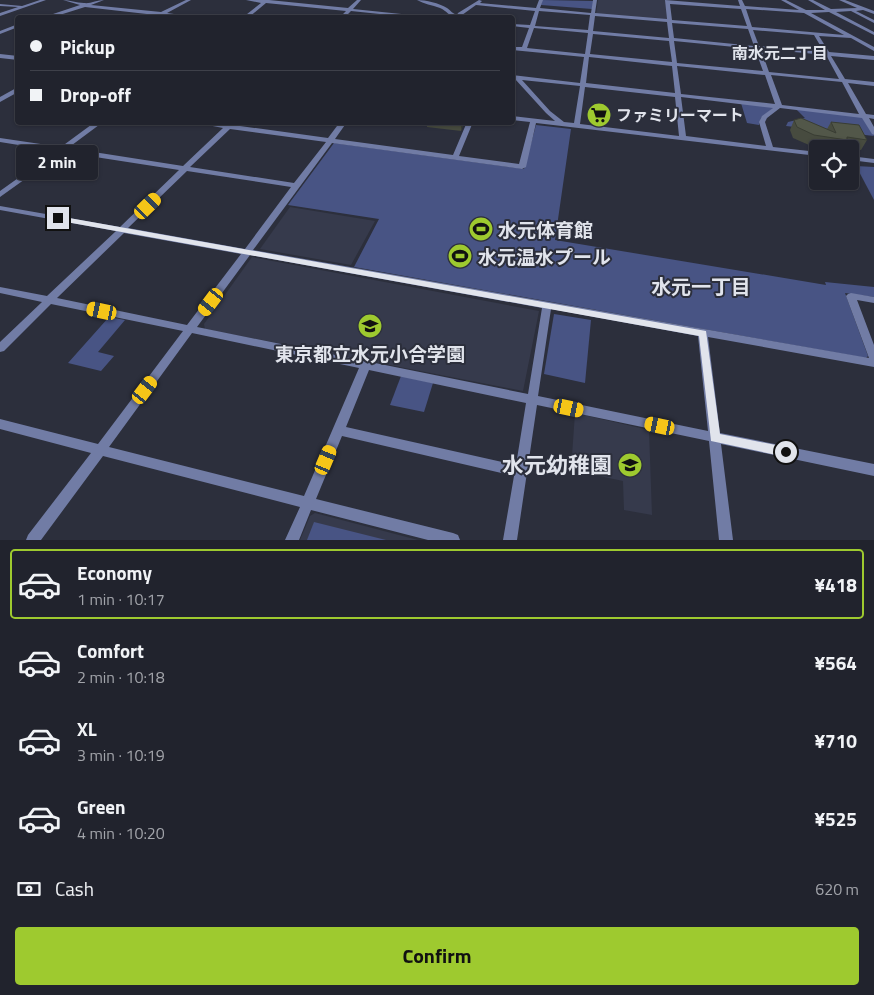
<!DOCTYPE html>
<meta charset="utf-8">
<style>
body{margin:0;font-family:"Titillium Web","Noto Sans JP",sans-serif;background:#2d2f39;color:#f1f3f6;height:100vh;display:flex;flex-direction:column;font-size:19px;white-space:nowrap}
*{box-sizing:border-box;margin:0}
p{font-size:16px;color:#a2a4aa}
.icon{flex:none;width:28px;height:28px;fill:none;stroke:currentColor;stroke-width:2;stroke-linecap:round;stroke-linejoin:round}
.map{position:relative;height:540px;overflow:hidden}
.details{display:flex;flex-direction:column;background:#21232d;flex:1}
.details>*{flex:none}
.banner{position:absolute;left:15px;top:15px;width:500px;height:110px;border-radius:5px;box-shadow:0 1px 4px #0004,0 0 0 1px #3e4049;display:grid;align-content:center;height:110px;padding:0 15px;background:#21232d}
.buttons{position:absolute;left:809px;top:140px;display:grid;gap:10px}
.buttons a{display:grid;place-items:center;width:50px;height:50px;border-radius:5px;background:#21232d;box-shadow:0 1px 4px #0004,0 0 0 1px #3e4049;font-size:25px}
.end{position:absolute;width:22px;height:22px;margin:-11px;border:6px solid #e1e4ec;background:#111;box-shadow:0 0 0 2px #111}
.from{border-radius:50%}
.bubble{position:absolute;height:35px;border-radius:5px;background:#21232d;box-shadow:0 1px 4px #0004,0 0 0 1px #3e4049;font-size:16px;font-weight:700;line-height:35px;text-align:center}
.car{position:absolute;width:15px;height:30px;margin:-15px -8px;border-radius:6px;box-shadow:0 0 4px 1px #0007;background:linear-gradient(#f5c518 24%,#345 0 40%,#f5c518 0 76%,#345 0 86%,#f5c518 0)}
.banner b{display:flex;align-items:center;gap:18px;height:48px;font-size:19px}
.banner b+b{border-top:1px solid #3e4049}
.banner i{width:12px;height:12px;background:#f1f3f6}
ul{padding:9px 0 0;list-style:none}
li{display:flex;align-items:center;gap:15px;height:70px;margin:0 10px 8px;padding:0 5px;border:2px solid transparent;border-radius:5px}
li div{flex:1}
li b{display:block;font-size:19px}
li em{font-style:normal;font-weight:700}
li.on{border-color:#9eca2f}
li>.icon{width:45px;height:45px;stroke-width:1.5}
.pay{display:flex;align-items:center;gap:12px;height:55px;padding:0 15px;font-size:19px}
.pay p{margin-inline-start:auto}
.action{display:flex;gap:10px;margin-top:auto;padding:10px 15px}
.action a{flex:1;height:58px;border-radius:5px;background:#9eca2f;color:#111;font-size:20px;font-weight:700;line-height:58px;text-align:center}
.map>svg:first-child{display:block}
</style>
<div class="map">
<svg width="874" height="540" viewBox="0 0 874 540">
<rect width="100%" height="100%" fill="#2c2f3c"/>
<!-- built -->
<g fill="#363a4c">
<polygon points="598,0 666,0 667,20 596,14"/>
<polygon points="290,207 375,221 351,265 260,249"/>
<polygon points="252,257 539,311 523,391 205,329 204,324"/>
<polygon points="575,413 649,430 652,515 624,510 623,481 571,470"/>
<polygon points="315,513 418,540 300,540 310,516"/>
</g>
<!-- green -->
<g fill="#485484">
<polygon points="542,0 594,1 592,9 541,5"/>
<polygon points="741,103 775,107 761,118 759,125 747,123"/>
<polygon points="796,109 863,116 874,136 786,126 788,122 805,118"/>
<polygon points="536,125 571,129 555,240 826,285 825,282 874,287 874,297 845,293 868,356 866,358 354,267 379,219 288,205 334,143 524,169"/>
<polygon points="856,166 874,167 874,200"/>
<polygon points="554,314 591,320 585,383 544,374"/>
<polygon points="109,317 125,320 98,352 114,356 101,371 68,363"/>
<polygon points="401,376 433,383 424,412 390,405"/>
<polygon points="314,522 386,540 307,540"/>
</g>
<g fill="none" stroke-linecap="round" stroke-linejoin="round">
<!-- minor -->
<g fill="#717ca5" fill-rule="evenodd">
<polygon points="40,0 46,0 0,16 0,13 18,7 0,6 0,4 22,6"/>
<path d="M 63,0 C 70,0 76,3 84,3 C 90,4 97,0 104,0 L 91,5 L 161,12 L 186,0 L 191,0 L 167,13 L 202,18 L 182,18 L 85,7 L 50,18 L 41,18 L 80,5 Z"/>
<polygon points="246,0 269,0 348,8 357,0 361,0 353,9 440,18 418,18 351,11 344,18 339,18 346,11 266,3 248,18 242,18 261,3"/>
<path d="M 417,0 C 426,0 439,3 447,8 C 451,11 452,13 457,15 L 458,13 L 479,0 L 482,1 L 480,3 L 536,8 L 539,0 L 543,0 L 540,8 L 591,13 L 593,0 L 597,0 L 595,13 L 667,19 L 665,0 L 740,6 L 738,0 L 742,0 L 745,6 L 799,10 L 781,0 L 786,0 L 806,10 L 825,10 L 808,0 L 813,0 L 831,9 L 857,8 L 839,0 L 845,0 L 874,11 L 874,14 L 863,10 L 856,11 L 874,20 L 874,23 L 851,11 L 836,12 L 874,32 L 874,35 L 829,12 L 811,13 L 874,47 L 874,51 L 851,38 L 819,36 L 829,52 L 874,56 L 874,60 L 831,56 L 845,79 L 874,82 L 874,86 L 848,83 L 866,114 L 874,115 L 874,119 L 869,118 L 874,127 L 874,135 L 872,134 L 862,118 L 780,108 L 767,118 L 765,122 L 773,147 L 818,152 L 818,156 L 536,123 L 526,167 L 522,169 L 332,143 L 253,250 L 869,358 L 846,296 L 848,294 L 851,293 L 874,297 L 874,303 L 857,300 L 874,345 L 874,367 L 708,337 L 720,433 L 874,464 L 874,476 L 721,444 L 733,540 L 719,540 L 709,441 L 537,405 L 517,540 L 503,540 L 514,476 L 342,436 L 316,499 L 453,533 L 458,535 L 460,540 L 428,540 L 311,510 L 299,540 L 285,540 L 300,507 L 103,456 L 41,540 L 26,540 L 28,535 L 91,453 L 0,429 L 0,419 L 98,444 L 183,331 L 51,304 L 4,351 L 0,352 L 0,342 L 42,302 L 0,293 L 0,287 L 47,296 L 116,231 L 0,210 L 0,206 L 120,227 L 179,170 L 63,152 L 0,197 L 0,191 L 56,151 L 0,142 L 0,138 L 61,147 L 95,122 L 103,122 L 68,148 L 183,166 L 223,128 L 192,122 L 213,122 L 227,124 L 229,123 L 233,122 L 234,124 L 233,125 L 328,138 L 340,122 L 347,122 L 335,139 L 453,155 L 467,122 L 473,122 L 459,156 L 519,164 L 530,122 L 512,120 L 512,116 L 555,121 L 546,113 L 515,79 L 512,79 L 512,75 L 580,83 L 584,57 L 512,50 L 512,47 L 522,47 L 529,28 L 512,26 L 512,24 L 530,25 L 535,11 L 476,5 L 462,15 L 461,18 C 449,18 449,12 440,8 C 432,5 424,4 417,0 ZM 670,4 L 741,9 L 747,26 L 672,20 ZM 746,9 L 804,13 L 844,35 L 752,27 ZM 539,11 L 590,15 L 588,30 L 535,26 ZM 595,16 L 667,22 L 669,38 L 593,31 ZM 672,23 L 748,29 L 754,46 L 674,38 ZM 534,28 L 588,33 L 585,54 L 527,48 ZM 753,30 L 814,35 L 824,52 L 759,46 ZM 593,34 L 669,41 L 672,62 L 590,54 ZM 674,41 L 755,49 L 763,71 L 677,63 ZM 761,49 L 826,55 L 839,79 L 769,72 ZM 589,57 L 672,66 L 675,93 L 586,83 ZM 677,66 L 765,75 L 775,104 L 681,94 ZM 771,75 L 842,82 L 859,114 L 782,105 ZM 522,80 L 580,86 L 574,123 L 564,122 L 550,111 ZM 585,87 L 675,97 L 679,136 L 580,124 ZM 681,97 L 773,108 L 762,116 L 759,122 L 766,146 L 686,136 ZM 230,129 L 326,142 L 294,183 L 190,167 ZM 187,171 L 291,187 L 245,249 L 128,228 ZM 124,233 L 241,254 L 187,325 L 57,298 ZM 250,255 L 542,308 L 528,394 L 197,327 ZM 551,309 L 698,336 L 708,431 L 538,396 ZM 192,333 L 359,368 L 304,496 L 109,447 ZM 369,370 L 526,403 L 516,465 L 346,427 Z"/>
<polygon points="18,24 18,27 0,34 0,31"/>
<polygon points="0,54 18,56 18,60 0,58"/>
<polygon points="18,87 18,92 0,102 0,97"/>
<polygon points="850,156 874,159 874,163 850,160"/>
</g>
</g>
<!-- wall -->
<g fill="#474b3f">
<polygon points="794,120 827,129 831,122 867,140 861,150 843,148 842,149 831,149 809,145 793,138 790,130"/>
<polygon points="427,122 464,122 461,131 427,127"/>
</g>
<!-- shaded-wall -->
<polygon fill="#393d33" points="462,122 464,122 461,131 461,124"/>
<!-- building -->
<polygon fill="#525749" stroke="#393d33" points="801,118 836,133 831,122 859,125 867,140 847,137 847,140 814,135 797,127 794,120"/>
<!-- route -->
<polygon fill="#e1e4ec" points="58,216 706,331 720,434 786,447 790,449 791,452 790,456 786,457 711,441 699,336 55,220 54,218"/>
<!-- icons -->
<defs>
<symbol id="supermarket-disc" viewBox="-11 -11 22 22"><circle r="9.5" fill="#9eca2f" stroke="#2c2f3c"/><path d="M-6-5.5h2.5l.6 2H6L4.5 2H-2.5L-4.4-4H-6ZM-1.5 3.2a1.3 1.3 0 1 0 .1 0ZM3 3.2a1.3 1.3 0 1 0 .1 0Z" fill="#111"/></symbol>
<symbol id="stadium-disc" viewBox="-11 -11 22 22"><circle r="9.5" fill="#9eca2f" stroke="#2c2f3c"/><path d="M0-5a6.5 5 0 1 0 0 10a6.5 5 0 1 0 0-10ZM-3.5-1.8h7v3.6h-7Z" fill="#111"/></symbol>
<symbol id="school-disc" viewBox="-11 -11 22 22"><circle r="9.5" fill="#9eca2f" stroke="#2c2f3c"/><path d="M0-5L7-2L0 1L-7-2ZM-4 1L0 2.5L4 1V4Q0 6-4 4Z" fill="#111"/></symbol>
</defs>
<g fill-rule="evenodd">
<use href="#supermarket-disc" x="585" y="101" width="28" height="28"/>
<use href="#stadium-disc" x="467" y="215" width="28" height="28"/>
<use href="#stadium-disc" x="446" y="242" width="28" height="28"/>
<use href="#school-disc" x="356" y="312" width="28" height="28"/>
<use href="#school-disc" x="616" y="451" width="28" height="28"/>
</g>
<g text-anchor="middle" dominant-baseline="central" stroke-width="4" stroke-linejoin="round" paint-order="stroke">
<!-- far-neighbourhood labels -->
<g font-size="16" font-weight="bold" fill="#e1e4ec" stroke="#2c2f3c">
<text x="780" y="53">南水元二丁目</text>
</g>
<!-- far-poi labels -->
<g font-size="16" font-weight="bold" fill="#e1e4ec" stroke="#2c2f3c" text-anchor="start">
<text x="616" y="115">ファミリーマート</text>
</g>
<!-- poi labels -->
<g font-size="19" font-weight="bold" fill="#e1e4ec" stroke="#2c2f3c" text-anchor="start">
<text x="498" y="229">水元体育館</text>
<text x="478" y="256">水元温水プール</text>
<text x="370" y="353" text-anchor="middle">東京都立水元小合学園</text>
</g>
<!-- neighbourhood labels -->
<g font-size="20" font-weight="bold" fill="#e1e4ec" stroke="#2c2f3c">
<text x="701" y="286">水元一丁目</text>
</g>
<!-- near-poi labels -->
<g font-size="22" font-weight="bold" fill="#e1e4ec" stroke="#2c2f3c" text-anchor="end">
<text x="612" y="465">水元幼稚園</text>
</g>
</g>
</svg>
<div class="buttons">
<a><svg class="icon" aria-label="locate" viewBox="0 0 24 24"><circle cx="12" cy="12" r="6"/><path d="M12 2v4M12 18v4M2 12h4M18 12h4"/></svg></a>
</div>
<i class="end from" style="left:786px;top:452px"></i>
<i class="end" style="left:58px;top:218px"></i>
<div class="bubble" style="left:16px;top:145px;width:82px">2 min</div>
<i class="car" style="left:148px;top:206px;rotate:46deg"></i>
<i class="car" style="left:211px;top:302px;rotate:217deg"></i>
<i class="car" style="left:102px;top:311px;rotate:282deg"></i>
<i class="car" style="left:145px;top:390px;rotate:37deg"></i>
<i class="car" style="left:569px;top:408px;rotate:102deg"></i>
<i class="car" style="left:660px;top:426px;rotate:282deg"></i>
<i class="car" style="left:326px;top:460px;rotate:23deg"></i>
<div class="banner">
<b><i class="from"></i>Pickup</b>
<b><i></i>Drop-off</b>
</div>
</div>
<section class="details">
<ul>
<li class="on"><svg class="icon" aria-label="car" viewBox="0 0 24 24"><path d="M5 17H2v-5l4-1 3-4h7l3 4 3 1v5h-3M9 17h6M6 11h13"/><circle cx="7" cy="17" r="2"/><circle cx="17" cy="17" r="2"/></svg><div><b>Economy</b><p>1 min · 10:17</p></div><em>¥418</em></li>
<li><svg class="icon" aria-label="car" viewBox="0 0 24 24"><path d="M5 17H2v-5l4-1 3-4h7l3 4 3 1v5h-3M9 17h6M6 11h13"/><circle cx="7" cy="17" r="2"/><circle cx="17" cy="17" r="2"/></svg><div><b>Comfort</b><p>2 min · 10:18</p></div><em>¥564</em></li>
<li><svg class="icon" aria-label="car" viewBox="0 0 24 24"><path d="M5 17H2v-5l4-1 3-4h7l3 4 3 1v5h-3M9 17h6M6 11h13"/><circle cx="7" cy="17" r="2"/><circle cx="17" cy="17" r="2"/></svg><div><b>XL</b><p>3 min · 10:19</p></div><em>¥710</em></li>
<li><svg class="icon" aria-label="car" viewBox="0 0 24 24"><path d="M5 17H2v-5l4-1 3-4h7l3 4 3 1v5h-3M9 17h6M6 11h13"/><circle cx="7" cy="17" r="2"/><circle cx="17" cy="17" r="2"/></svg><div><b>Green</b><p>4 min · 10:20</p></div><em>¥525</em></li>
</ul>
<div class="pay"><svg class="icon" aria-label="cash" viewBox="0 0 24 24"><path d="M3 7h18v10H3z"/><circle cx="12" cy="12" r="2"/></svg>Cash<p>620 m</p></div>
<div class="action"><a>Confirm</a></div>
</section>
